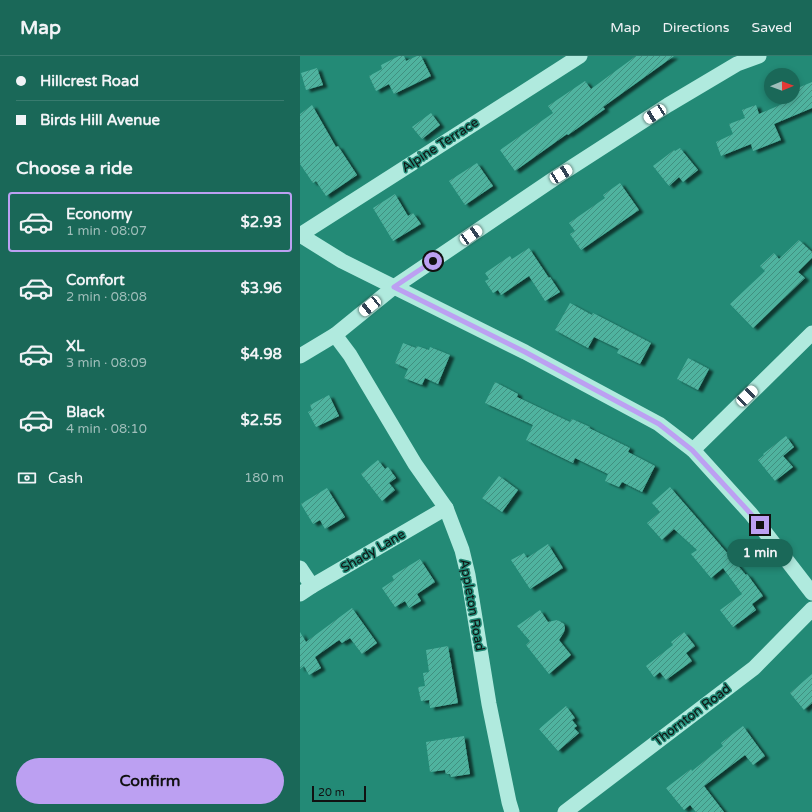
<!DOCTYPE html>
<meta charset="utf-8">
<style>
body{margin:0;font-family:"Varela Round",sans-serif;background:#236e5e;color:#f1f3f6;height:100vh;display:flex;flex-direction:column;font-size:15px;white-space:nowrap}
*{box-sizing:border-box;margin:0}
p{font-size:13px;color:#9fbeba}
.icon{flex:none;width:22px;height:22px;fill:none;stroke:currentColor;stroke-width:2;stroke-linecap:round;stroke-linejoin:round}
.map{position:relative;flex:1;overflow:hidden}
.sheet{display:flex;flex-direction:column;background:#1a6858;width:300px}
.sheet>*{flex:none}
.guide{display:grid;align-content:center;height:88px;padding:0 16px;background:#1a6858}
.needle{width:26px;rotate:89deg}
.tools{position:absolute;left:464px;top:12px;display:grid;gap:8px}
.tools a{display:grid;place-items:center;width:36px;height:36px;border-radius:50%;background:#1a6858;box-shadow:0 2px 6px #0003;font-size:20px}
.scale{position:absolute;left:12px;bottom:10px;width:54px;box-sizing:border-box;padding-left:4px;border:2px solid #111;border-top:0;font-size:11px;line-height:14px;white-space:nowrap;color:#111;-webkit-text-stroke:3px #238a76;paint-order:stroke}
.end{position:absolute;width:18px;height:18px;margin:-9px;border:5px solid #bca0f2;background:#111;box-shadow:0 0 0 2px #111}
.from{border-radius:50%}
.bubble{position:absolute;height:28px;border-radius:14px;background:#1a6858;box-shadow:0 2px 6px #0003;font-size:13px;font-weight:700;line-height:28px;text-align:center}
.car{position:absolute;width:12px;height:24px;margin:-12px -6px;border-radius:5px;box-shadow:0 0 3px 1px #0007;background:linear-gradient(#fff 24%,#345 0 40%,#fff 0 76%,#345 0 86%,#fff 0)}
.guide b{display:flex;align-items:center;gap:14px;height:38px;font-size:15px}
.guide b+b{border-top:1px solid #387b6e}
.guide i{width:10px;height:10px;background:#f1f3f6}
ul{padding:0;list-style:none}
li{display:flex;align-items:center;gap:12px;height:60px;margin:0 8px 6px;padding:0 8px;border:2px solid transparent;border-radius:4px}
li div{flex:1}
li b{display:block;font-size:15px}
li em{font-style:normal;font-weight:700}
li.active{border-color:#bca0f2}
li>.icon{width:36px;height:36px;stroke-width:1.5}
h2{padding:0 16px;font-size:18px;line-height:48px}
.pay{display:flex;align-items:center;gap:10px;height:44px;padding:0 16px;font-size:15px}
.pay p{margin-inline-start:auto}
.action{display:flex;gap:8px;margin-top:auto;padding:8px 16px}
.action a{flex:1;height:46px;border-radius:24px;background:#bca0f2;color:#111;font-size:16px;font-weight:700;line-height:46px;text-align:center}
header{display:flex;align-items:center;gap:24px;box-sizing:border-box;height:56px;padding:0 20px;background:#1a6858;border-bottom:1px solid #387b6e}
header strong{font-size:19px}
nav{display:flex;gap:22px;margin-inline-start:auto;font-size:14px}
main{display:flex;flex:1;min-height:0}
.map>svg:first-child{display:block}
</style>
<header>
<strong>Map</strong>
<nav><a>Map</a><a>Directions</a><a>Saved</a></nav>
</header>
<main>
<section class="sheet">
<div class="guide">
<b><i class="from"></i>Hillcrest Road</b>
<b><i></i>Birds Hill Avenue</b>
</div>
<h2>Choose a ride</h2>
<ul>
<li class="active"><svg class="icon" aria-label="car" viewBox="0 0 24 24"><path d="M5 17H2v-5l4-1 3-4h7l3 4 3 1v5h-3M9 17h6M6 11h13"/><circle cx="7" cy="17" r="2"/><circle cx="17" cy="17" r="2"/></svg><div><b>Economy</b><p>1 min · 08:07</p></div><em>$2.93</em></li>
<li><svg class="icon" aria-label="car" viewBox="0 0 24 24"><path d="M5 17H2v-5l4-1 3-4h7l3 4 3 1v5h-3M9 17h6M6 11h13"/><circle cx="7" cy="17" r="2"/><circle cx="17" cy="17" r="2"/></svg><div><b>Comfort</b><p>2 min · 08:08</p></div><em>$3.96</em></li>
<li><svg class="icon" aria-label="car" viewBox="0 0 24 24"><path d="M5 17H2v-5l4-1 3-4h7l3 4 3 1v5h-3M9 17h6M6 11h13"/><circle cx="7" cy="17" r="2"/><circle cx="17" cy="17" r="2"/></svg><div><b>XL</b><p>3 min · 08:09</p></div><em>$4.98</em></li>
<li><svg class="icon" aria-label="car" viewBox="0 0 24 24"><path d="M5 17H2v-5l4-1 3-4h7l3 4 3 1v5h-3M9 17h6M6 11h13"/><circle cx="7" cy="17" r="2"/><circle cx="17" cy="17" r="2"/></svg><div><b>Black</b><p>4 min · 08:10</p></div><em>$2.55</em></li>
</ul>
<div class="pay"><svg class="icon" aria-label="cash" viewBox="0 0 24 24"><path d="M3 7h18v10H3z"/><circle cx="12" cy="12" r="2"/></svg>Cash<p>180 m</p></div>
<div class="action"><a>Confirm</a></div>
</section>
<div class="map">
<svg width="512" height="756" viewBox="0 0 512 756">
<defs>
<pattern id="building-hatch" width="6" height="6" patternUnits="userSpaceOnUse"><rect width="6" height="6" fill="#50b39f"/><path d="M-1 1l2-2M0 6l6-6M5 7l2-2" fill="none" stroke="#419080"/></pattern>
<filter id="shadow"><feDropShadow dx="4.5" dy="2.5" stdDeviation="1" flood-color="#0009"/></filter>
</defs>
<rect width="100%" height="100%" fill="#238a76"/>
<!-- building -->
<g fill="url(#building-hatch)" filter="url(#shadow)">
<polygon points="99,0 104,0 106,5 117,0 121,0 131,20 94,38 89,28 76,35 69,20 82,13 81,9"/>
<polygon points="336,0 374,0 303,51 305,53 268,79 267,78 215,115 200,94 253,57 248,50 285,25 291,33"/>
<polygon points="17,12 23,29 6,34 1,17"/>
<polygon points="512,26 512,52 474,68 481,84 453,95 451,88 421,100 416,86 433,78 429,68 445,62 442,54 456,49 459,58 487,46 485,41 493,41 493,34"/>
<polygon points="12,49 36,91 38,90 57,119 26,140 16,125 13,127 0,108 0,58"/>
<polygon points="131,57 140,69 122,83 112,71"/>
<polygon points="380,92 398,114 383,126 379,121 369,130 353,110 374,94 375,95"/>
<polygon points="177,107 193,130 165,149 149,125"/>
<polygon points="320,127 339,154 281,194 270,178 275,175 269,167 305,142 303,139"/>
<polygon points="95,138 108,160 113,157 121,168 93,185 73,152"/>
<polygon points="499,184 512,196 512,202 498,216 505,222 453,272 430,248 465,215 460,210 474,197 479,203"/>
<polygon points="229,192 249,222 250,221 260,236 245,245 229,220 201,239 198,234 193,237 185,225 189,223 185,217 210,200 212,203"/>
<polygon points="270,247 292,259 293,257 351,287 340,308 317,297 319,293 294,281 288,292 255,274"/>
<polygon points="103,287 116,292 117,290 129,294 130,291 150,299 138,328 125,322 122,329 104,322 108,313 95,307"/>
<polygon points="388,302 409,313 398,334 377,323"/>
<polygon points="195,326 218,338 217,341 270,366 272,363 290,371 289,372 330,392 328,396 355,410 342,436 322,426 319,431 305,425 308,418 275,402 273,407 226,384 233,369 185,347"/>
<polygon points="29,339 39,360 16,371 8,356 12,354 10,349"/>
<polygon points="486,380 494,391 483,400 493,411 475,425 458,404 464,399 463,398"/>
<polygon points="78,404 85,413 88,411 96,422 89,427 95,434 82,445 61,418"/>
<polygon points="199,420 218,434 202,456 182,442"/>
<polygon points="370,431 410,477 446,519 447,518 463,540 452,548 456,554 433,571 420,554 442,538 423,512 411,522 391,498 397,494 374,473 362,484 347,467 360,456 352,447"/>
<polygon points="27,432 45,461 25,473 20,464 13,468 1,448"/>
<polygon points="248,488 263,512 230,533 211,504 224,497 227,502"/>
<polygon points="120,503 135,526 117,538 121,545 109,552 105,545 95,551 82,532 94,524 92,520"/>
<polygon points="52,552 77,587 62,598 50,582 42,587 39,584 15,601 21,612 9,619 4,610 0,613 0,576 6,586"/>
<polygon points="240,554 248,566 257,564 261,566 264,568 265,572 264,576 259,584 271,599 249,618 226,589 230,585 217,570"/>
<polygon points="384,576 395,590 386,597 392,605 366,624 360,616 354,621 346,610 373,589 371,586"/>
<polygon points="148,590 158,647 130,652 129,644 121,645 118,631 125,630 123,617 129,616 126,594"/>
<polygon points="512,618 512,647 504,654 490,637"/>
<polygon points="266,650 275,662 272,664 277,670 274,672 279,677 258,695 239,673"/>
<polygon points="443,670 465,700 453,709 445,699 404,730 424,756 396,756 390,749 384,754 366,732 391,713 392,715 423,690 421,687"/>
<polygon points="164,680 170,718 151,721 150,718 146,718 145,714 130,716 126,686"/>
</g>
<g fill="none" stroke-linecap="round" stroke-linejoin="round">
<!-- minor -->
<g stroke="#b0eade" stroke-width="15">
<polyline points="0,179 42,205 225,296 359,368 393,394 451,458 512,537"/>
<polyline points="0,179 280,0"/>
<polyline points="35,279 50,299 115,408 146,452 162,494 168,519 189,648 209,746 212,756"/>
<polyline points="0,300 35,279 94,231 261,118 368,49 437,8 459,0"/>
<polyline points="393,394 512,277"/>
<polyline points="0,512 12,530"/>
<polyline points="0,538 12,530 146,452"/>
<polyline points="265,756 454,612 512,553"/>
</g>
</g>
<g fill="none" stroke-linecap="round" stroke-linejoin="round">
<!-- route -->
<polyline stroke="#bca0f2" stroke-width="5" points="133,205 94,231 225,296 359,368 392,394 451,458 460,469"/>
</g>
<g text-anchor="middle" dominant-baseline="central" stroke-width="3" stroke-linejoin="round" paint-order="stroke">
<!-- street labels -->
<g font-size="13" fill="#111" stroke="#238a76">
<text transform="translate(140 89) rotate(-33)">Alpine Terrace</text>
<text transform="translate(73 495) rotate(-30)">Shady Lane</text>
<text transform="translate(172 549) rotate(80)">Appleton Road</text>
<text transform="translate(392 659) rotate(-37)">Thornton Road</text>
</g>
</g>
</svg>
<div class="tools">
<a><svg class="needle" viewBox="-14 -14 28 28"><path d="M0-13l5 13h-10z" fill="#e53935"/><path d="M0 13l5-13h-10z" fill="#9fbeba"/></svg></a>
</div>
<div class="scale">20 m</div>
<i class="end from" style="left:133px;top:205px"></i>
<i class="end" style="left:460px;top:469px"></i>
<div class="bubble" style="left:427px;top:483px;width:66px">1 min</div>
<i class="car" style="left:355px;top:58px;rotate:237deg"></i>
<i class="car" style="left:261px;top:118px;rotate:58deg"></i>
<i class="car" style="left:171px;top:179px;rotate:56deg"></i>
<i class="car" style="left:70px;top:250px;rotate:231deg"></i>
<i class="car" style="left:447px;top:340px;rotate:46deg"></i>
</div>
</main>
